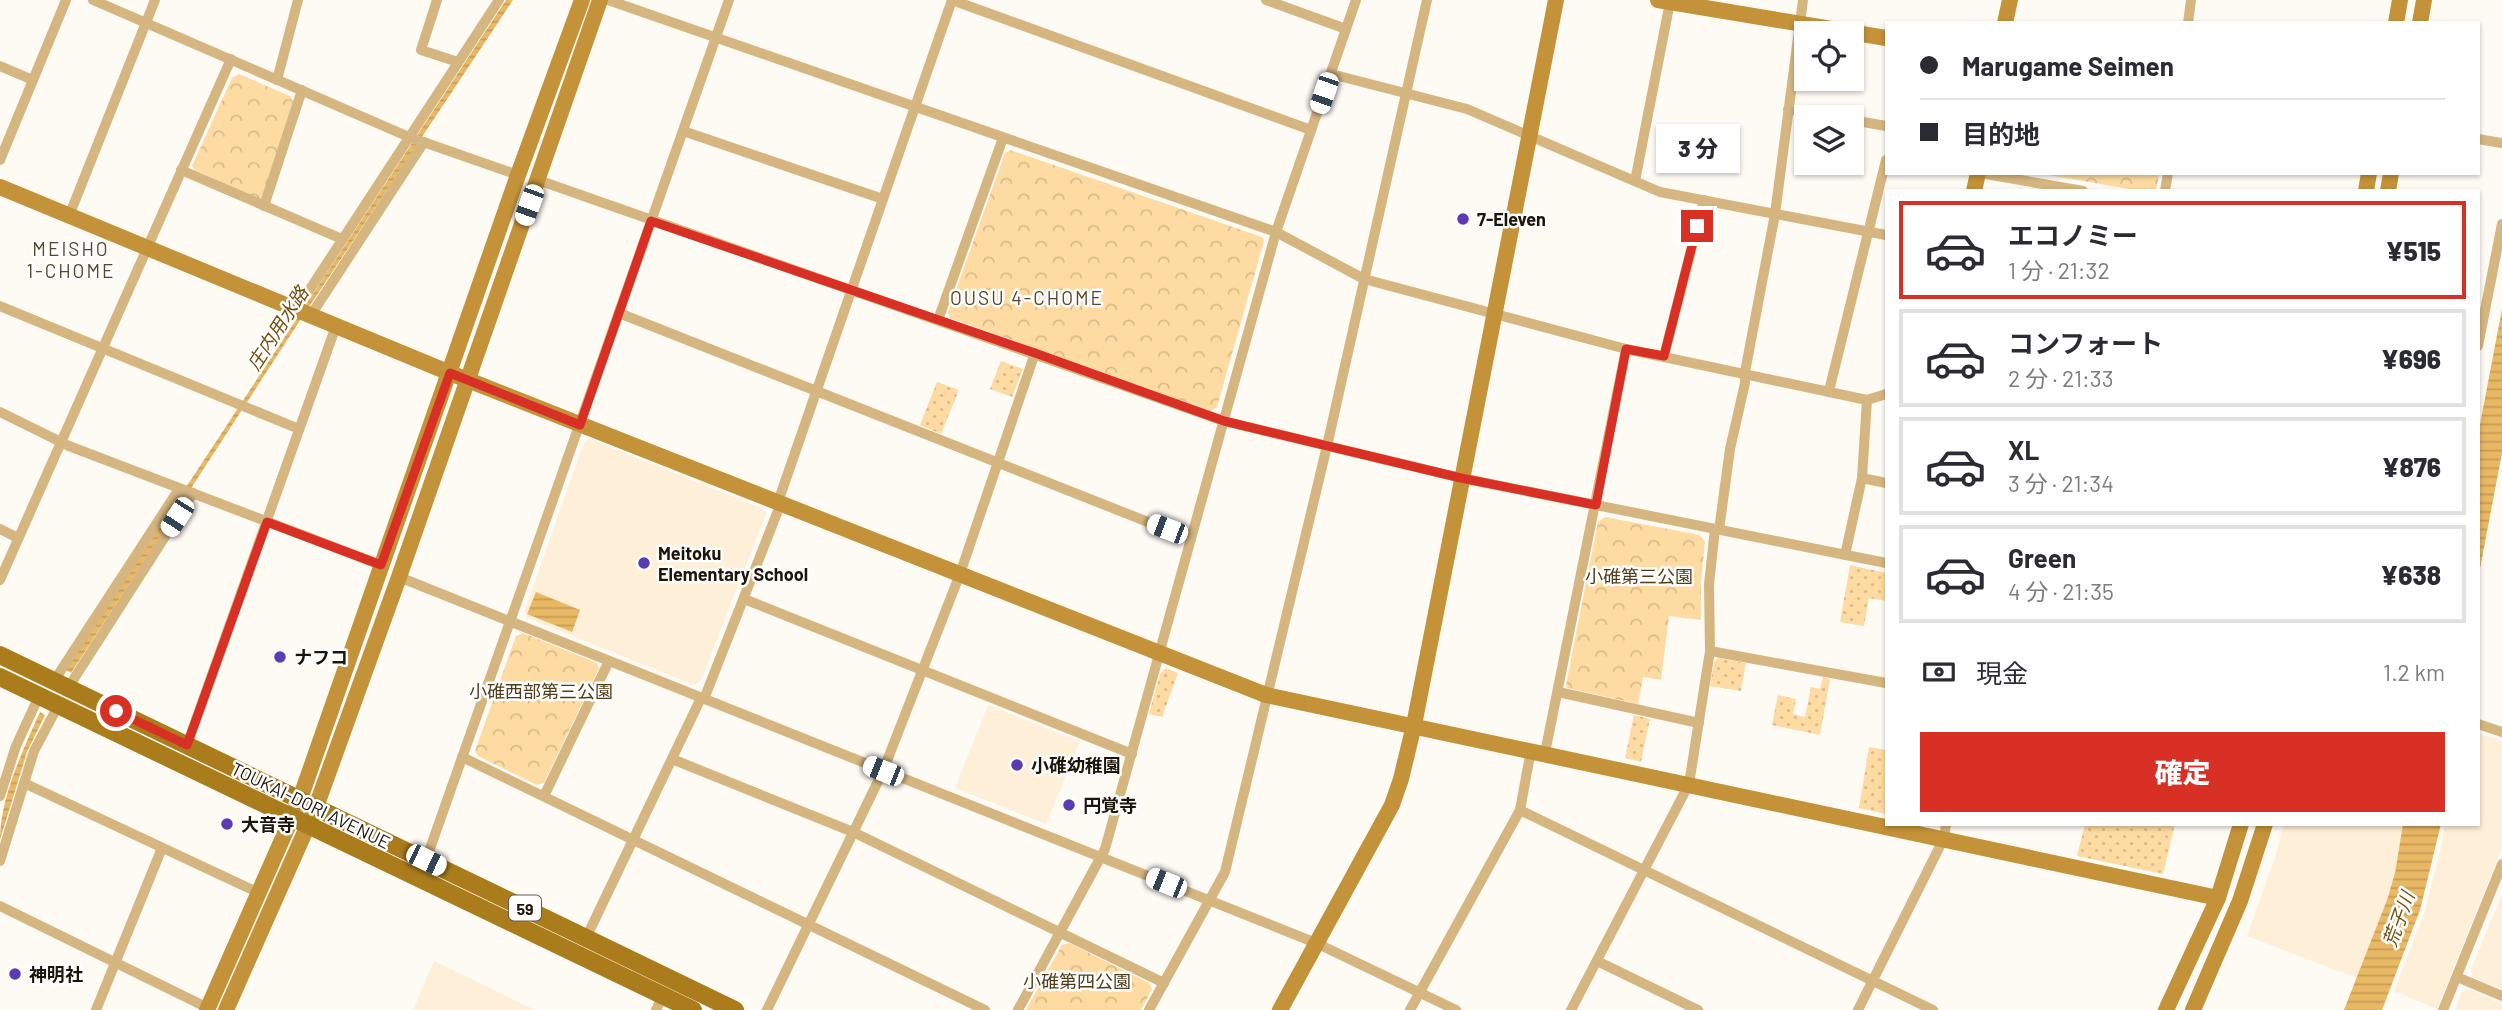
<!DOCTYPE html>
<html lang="ja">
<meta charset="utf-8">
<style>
body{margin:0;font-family:Barlow,"Noto Sans JP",sans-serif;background:#f7f7f7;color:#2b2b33;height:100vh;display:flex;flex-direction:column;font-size:26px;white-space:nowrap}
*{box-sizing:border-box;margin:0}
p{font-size:23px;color:#7c7c81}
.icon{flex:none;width:38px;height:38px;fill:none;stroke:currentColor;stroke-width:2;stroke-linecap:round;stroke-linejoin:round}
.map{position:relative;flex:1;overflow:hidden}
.drawer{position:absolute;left:1885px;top:189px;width:595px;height:637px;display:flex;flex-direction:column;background:#fff;border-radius:0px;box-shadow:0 2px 5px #0004}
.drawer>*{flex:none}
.guide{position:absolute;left:1885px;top:21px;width:595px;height:154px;border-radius:0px;box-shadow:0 2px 5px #0004;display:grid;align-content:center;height:154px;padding:0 35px;background:#fff}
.buttons{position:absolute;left:1794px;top:21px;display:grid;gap:14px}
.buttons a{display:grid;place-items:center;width:70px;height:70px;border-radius:0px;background:#fff;box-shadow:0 2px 5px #0004;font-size:35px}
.end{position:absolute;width:32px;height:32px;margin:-16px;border:9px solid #d93025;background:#fff;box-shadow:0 0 0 4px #fff}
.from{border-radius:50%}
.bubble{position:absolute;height:49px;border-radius:0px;background:#fff;box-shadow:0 2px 5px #0004;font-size:23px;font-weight:800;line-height:49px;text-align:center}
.car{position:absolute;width:21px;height:42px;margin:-21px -10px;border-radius:9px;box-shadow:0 0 5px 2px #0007;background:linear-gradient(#fff 24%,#345 0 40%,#fff 0 76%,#345 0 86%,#fff 0)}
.guide b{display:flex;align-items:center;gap:24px;height:66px;font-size:26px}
.guide b+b{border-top:2px solid #e1e1e2}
.guide i{width:18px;height:18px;background:#2b2b33}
ul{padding:12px 0 0;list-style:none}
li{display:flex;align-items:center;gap:21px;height:98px;margin:0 14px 10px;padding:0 21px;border:4px solid #e1e1e2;border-radius:0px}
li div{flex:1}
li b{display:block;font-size:26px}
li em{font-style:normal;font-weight:800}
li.current{border-color:#d93025}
li>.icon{width:63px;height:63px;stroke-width:1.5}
.pay{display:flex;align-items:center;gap:18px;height:77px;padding:0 35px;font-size:26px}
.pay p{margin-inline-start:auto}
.primary-button{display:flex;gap:14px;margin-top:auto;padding:14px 35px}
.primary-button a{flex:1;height:80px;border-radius:0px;background:#d93025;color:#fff;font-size:28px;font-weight:800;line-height:80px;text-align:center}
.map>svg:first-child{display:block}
</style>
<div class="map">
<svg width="2502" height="1010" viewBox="0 0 2502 1010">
<defs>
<pattern id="grass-dots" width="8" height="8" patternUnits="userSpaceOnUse" patternTransform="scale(1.75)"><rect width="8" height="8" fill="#fedba2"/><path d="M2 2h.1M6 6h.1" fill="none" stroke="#d9bb8a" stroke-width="1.8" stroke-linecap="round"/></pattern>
<pattern id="forest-crowns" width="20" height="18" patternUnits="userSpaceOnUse" patternTransform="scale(1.75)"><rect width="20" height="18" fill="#fedba2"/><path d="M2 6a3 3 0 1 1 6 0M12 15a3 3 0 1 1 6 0" fill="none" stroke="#d9bb8a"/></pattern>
<pattern id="water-rules" width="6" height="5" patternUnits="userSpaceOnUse" patternTransform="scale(1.75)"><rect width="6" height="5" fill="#e8b864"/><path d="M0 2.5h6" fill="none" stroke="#c69d55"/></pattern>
</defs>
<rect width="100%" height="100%" fill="#fefaf4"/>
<!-- built -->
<g fill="#feefd8">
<polygon points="589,439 764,509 766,514 701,680 694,685 527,618 524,612 584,443"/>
<polygon points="988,705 1080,742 1046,824 955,788"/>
<polygon points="2478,733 2502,741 2502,847 2437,1009 2394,991 2425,911 2441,848 2445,824 2478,824"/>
<polygon points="2284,824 2403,824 2395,873 2387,900 2357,978 2247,936 2276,855"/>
<polygon points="2502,894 2502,989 2473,977 2471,970"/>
<polygon points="434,961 535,1010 413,1010"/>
<polygon points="2468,989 2502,1004 2502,1010 2455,1010 2462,992"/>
</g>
<!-- grass -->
<g fill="url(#grass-dots)">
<polygon points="1001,361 1023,369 1012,397 990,389"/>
<polygon points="937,382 959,390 941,434 920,425"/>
<polygon points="1850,565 1886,573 1886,601 1869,598 1864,626 1840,622"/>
<polygon points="1718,658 1746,663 1741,691 1710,686 1714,662"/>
<polygon points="1166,668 1178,673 1162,717 1149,714 1160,674"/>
<polygon points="1823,677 1830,679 1820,735 1772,725 1778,695 1796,699 1793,714 1805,717 1811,687 1820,689"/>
<polygon points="1634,715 1650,719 1641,762 1625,758"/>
<polygon points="1869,747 1886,750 1886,814 1859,808"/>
<polygon points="2085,824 2175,824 2163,874 2077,856"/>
</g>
<!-- forest -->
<g fill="url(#forest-crowns)">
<polygon points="239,74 290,96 294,103 262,198 258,199 195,170 192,166 232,78"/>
<polygon points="1010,150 1262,237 1264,241 1217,407 1210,411 950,318 948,312 1005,153"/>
<polygon points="2037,173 2159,173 2157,187 2153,191 2141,191"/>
<polygon points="1605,517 1700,535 1705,542 1701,581 1701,620 1669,616 1661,680 1643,677 1638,704 1567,688 1566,685 1598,522"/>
<polygon points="523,633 597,663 599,668 544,783 537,785 478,756 475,751 516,636"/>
<polygon points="1069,943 1149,983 1152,989 1141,1010 1026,1010 1062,945"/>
</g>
<!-- water -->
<g fill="url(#water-rules)">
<polygon points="506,0 513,0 299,322 71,673 66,670"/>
<polygon points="2502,309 2502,453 2478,579 2478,435"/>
<polygon points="536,592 580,610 572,632 527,614"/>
<path d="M 40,712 L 45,715 L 27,752 L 0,840 C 0,798 23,750 40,712 Z"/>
<polygon points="2403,824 2441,824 2420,910 2382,1010 2344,1010 2387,900 2395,873"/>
</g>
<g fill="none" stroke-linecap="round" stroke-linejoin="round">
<!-- street -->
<g stroke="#d6b680" stroke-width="10">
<polyline points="93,0 409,137 518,175"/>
<polyline points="437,0 421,50 458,62"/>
<polyline points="608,0 1276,232 1364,279 1626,349 1867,400 1862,478 1845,555"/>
<polyline points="952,0 1311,130"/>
<polyline points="1266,0 1346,29"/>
<polyline points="2188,23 2191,0"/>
<polyline points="0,66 33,80"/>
<polyline points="1331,74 1467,109 1660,192 1886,235"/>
<polyline points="277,80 298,0"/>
<polyline points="1788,109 1835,117"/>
<polyline points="1852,120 1886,126"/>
<polyline points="683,131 883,199"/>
<polyline points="2478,139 2502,143"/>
<polyline points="0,160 66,0"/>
<polyline points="181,170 342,239"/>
<polyline points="1980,173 2083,191"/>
<polyline points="538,180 1224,421 1461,478 1886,563"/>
<polyline points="1635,181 1670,2"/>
<polyline points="2165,191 2168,173"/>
<polyline points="264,206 302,90"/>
<polyline points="69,216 155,0"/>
<polyline points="0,306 299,429"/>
<polyline points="297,309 499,0"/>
<polyline points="619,313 1191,539"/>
<polyline points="311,315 424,142"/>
<polyline points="938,320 1003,138"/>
<polyline points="2478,346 2502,224"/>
<polyline points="1664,356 1704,200"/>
<polyline points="1829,391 1886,160"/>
<polyline points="1867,400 1886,394"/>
<polyline points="0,412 69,446 381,565"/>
<polyline points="1862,478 1886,483"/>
<polyline points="778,502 952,0"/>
<polyline points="0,529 18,538"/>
<polyline points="1719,530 1730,449 1745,383 1745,372 1775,214 1803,0"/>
<polyline points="399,577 1316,943 1456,1010"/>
<polyline points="0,580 231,59"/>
<polyline points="744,599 1132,754"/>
<polyline points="1710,651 1886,683"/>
<polyline points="54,681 179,489"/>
<polyline points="68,688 193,493"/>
<polyline points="1558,692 1699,723"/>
<polyline points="704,699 781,503"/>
<polyline points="2478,724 2502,732"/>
<polyline points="187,745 336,326"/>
<polyline points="1545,753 1626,349"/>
<polyline points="462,757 985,1010"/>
<polyline points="672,759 853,832 1164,983"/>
<polyline points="24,783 259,893"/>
<polyline points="0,796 16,746 39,696"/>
<polyline points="544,796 609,661"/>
<polyline points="1520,810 1933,1010"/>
<polyline points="426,860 729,0"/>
<polyline points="0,861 34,751 58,706"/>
<polyline points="0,906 208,1008"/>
<polyline points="586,938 701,698"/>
<polyline points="1597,961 1698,1010"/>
<polyline points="2457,977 2502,996"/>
<polyline points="96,1010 162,848"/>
<polyline points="656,1010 663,995"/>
<polyline points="767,1010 883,771 960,574 1035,353"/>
<polyline points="1018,1010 1105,849 1276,232 1356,0"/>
<polyline points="1149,1010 1225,872 1327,446 1427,0"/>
<polyline points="1410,1010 1520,810 1531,750"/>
<polyline points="1571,1010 1689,784 1710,651 1709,584 1715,529"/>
<polyline points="1858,1010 1944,838 1946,824"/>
<polyline points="2443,1010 2502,864"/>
</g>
<!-- secondary -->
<g stroke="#c39239" stroke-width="16">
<polyline points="1658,0 1886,38"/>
<polyline points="2005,23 2010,0"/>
<polyline points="2396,23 2400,0"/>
<polyline points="2420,23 2424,0"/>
<polyline points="0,187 450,373 1266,695 2218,898"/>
<polyline points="1974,191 1978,173"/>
<polyline points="2366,191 2369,173"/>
<polyline points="2388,191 2391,173"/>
<polyline points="207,1010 300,799 518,175 582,0"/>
<polyline points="226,1010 316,807 399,577 600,0"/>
<polyline points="1280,1010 1392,805 1401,779 1414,725 1556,0"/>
<polyline points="2166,1010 2218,898 2241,824"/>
<polyline points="2193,1010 2240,901 2265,824"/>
</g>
<!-- primary -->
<g stroke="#ab7c1b" stroke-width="18">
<polyline points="0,655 735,1010"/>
<polyline points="0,677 693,1010"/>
</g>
</g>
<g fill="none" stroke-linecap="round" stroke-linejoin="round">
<!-- route -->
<polyline stroke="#d93025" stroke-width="9" points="116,711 187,745 267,522 381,565 450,373 580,425 651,221 1035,353 1224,421 1461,478 1596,505 1626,349 1664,356 1697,226"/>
</g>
<!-- markers -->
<g fill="#5b3ab3" stroke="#fff" stroke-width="2.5">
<circle cx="1463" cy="219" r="7"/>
<circle cx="644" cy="563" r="7"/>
<circle cx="280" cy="657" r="7"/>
<circle cx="1017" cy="765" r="7"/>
<circle cx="1069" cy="805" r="7"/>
<circle cx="227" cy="824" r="7"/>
<circle cx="15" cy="974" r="7"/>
</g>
<g text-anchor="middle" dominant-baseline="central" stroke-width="5" stroke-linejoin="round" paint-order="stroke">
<!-- shield labels -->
<rect fill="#fff" stroke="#605b53" stroke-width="2" x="509" y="895.5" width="32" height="25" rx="5"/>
<g font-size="16" font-weight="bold" fill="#1c1509">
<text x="525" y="908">59</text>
</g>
<!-- poi labels -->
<g font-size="18" font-weight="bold" fill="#1c1509" stroke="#fff" text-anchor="start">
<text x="1477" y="219">7-Eleven</text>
<text x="658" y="553">Meitoku<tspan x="658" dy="21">Elementary School</tspan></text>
<text x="294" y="657">ナフコ</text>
<text x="1031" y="765">小碓幼稚園</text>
<text x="1083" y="805">円覚寺</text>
<text x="241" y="824">大音寺</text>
<text x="29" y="974">神明社</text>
</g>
<!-- park labels -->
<g font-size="18" fill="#503c18" stroke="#fff">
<text x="1639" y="576">小碓第三公園</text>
<text x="541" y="691">小碓西部第三公園</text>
<text x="1077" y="981">小碓第四公園</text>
</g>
<!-- street labels -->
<g font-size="18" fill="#1c1509" stroke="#fff">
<text transform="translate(311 805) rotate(26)">TOUKAI-DORI AVENUE</text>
</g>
<!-- neighbourhood labels -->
<g font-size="19" letter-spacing="2" fill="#57462b" stroke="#fff">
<text x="71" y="248">MEISHO<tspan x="71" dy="22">1-CHOME</tspan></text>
<text x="1027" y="297">OUSU 4-CHOME</text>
</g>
<!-- water labels -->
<g font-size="19" font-style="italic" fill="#715110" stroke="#fff">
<text transform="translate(277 328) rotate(-57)">庄内用水路</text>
<text transform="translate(2398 919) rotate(-70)">荒子川</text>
</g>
</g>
</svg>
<div class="buttons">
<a><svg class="icon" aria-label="locate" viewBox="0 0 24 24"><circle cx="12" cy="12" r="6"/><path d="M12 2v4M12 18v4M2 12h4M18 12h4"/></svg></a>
<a><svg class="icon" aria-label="layers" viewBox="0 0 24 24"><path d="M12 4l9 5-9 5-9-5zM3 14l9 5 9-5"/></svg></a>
</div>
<i class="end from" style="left:116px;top:711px"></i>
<i class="end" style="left:1697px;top:226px"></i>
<div class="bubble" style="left:1656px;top:124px;width:84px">3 分</div>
<i class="car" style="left:1324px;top:93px;rotate:199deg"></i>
<i class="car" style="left:529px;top:205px;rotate:200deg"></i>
<i class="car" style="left:177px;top:517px;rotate:213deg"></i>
<i class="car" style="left:1167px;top:529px;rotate:291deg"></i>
<i class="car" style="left:883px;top:771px;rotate:292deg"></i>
<i class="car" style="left:426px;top:860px;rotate:116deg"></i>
<i class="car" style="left:1166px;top:883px;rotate:292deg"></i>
<div class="guide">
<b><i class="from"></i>Marugame Seimen</b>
<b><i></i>目的地</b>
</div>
<section class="drawer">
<ul>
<li class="current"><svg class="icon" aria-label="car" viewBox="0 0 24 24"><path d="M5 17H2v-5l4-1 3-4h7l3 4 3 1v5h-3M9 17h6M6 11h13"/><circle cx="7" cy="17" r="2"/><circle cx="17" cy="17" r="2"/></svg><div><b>エコノミー</b><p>1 分 · 21:32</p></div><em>¥515</em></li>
<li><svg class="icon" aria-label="car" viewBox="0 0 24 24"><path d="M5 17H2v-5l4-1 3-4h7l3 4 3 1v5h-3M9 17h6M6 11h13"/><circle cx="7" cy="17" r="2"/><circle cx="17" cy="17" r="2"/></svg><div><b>コンフォート</b><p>2 分 · 21:33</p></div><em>¥696</em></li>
<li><svg class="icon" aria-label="car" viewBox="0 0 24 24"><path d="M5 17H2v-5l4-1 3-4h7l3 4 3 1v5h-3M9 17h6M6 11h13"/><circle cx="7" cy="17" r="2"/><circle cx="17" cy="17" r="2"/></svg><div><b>XL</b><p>3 分 · 21:34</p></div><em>¥876</em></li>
<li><svg class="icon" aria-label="car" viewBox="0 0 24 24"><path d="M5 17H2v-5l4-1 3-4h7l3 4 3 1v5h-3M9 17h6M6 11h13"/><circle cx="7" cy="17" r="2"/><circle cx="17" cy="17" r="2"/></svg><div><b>Green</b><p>4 分 · 21:35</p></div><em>¥638</em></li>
</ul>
<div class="pay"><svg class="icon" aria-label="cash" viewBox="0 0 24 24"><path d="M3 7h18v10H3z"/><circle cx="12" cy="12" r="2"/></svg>現金<p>1.2 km</p></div>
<div class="primary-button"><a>確定</a></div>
</section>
</div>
